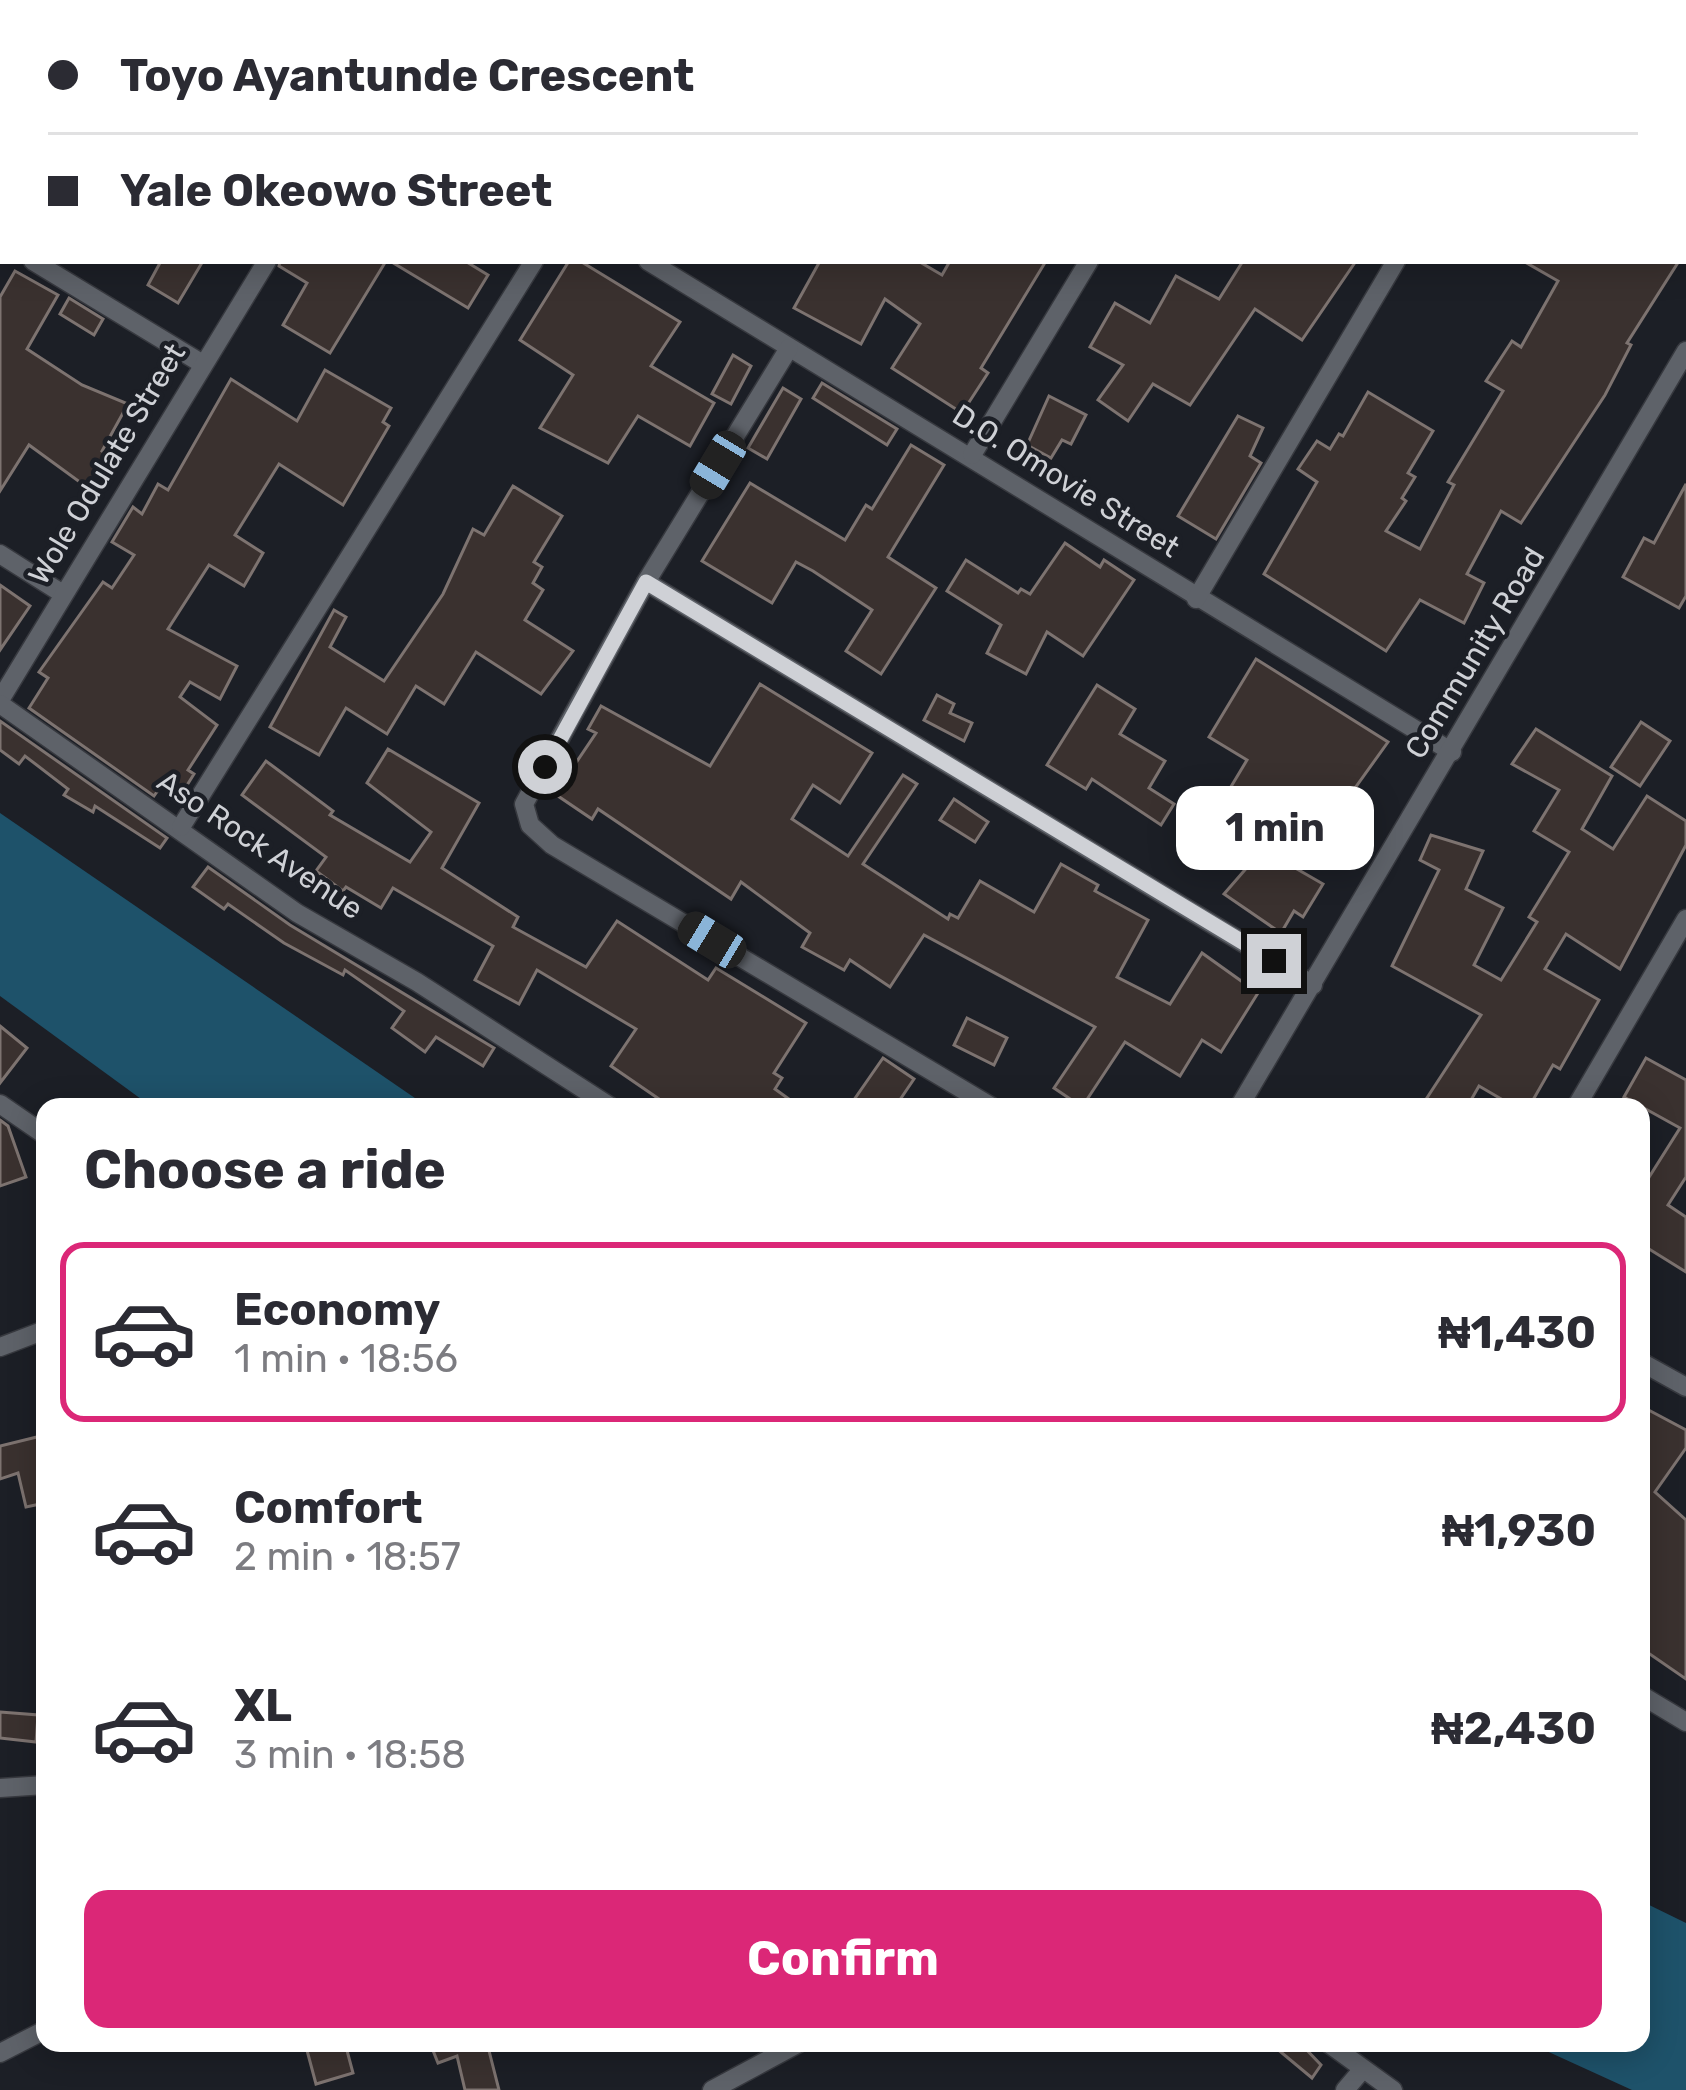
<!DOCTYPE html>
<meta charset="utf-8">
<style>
body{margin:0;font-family:Rubik,sans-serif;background:#f2f2f3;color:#2b2b33;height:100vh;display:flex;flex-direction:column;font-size:45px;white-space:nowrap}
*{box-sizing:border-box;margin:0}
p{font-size:39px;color:#7c7c81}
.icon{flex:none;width:66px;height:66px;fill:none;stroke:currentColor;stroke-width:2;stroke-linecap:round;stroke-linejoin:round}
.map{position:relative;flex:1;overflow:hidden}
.panel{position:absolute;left:36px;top:1098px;width:1614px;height:954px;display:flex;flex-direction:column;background:#fff;border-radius:24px;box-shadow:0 6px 30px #0003}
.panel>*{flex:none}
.top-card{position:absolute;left:0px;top:0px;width:1686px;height:264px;box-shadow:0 6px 30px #0003;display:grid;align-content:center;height:264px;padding:0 48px;background:#fff}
.end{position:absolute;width:54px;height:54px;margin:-27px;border:15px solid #cfd1d6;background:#111;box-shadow:0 0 0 6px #111}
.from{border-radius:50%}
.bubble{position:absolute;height:84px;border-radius:24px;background:#fff;box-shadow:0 6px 30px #0003;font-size:39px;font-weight:700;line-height:84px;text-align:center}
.car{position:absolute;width:36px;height:72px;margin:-36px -18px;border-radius:15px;box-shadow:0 0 9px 3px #0007;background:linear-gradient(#222 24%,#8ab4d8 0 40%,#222 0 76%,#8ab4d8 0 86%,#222 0)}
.top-card b{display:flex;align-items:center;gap:42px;height:114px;font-size:45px}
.top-card b+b{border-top:3px solid #e1e1e2}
.top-card i{width:30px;height:30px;background:#2b2b33}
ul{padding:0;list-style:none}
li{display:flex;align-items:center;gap:36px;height:180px;margin:0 24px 18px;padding:0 24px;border:6px solid transparent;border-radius:24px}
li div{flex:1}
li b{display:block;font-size:45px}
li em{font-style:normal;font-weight:700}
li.on{border-color:#db2777}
li>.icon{width:108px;height:108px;stroke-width:1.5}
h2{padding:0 48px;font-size:54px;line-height:144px}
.action{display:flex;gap:24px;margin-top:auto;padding:24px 48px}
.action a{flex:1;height:138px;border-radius:24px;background:#db2777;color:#fff;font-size:48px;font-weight:700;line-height:138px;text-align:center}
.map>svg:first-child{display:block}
</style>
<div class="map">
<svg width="1686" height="2090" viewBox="0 0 1686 2090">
<rect width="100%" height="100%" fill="#1c1f26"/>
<!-- water -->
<g fill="#1e526a">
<polygon points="0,813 428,1107 152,1107 0,996"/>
<polygon points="1641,1901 1686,1923 1686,2090 1632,2090 1529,2043 1641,2043"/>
</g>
<!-- building -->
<g fill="#3a312f" stroke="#7d7370" stroke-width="3">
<polygon points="161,261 203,261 178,303 148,285"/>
<polygon points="280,261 386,261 330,353 283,325 307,283 279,266"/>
<polygon points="390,261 465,261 488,275 468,308"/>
<polygon points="569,261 580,261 680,322 651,366 714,403 690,446 638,416 608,463 540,428 573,375 520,340"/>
<polygon points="820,261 918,261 942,275 950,261 1046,261 981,368 988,373 962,413 892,368 920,324 885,299 861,344 794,308"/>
<polygon points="1243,261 1356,261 1302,340 1255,309 1190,405 1153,384 1128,421 1098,400 1123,365 1090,347 1115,303 1150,323 1176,276 1219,299"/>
<polygon points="1523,261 1679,261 1627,343 1631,345 1605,395 1521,523 1501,511 1467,574 1484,583 1464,623 1420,600 1386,651 1264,574 1317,482 1298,469 1317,441 1330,449 1339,434 1343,436 1368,392 1433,431 1408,473 1415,477 1402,498 1406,501 1386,531 1420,549 1454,485 1448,482 1503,391 1486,381 1512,341 1521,347 1558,281"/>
<polygon points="15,271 58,295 27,349 82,385 128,404 102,451 114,460 92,491 29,445 0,491 0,297"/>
<polygon points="69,298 103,319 94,335 60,314"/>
<polygon points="733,355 751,366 731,404 712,394"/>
<polygon points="325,370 391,408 383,422 389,426 343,505 279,464 235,535 263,553 244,586 209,565 168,629 237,666 220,699 190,682 180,697 217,725 188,770 194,774 184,790 166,779 154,796 29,708 48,678 39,672 103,582 112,588 134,555 112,542 133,507 142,514 158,484 168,490 231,379 297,421"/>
<polygon points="822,383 897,429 887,445 813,398"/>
<polygon points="783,388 801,399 767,459 748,448"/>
<polygon points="1049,396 1086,415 1071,444 1062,440 1051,458 1027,445"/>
<polygon points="1238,416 1263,428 1250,456 1261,463 1216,539 1178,516"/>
<polygon points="911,445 944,465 888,557 936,588 881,674 846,651 872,610 813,571 796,562 772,603 702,561 750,483 845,540 866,505 872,509"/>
<polygon points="1686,484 1686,596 1679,608 1623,577 1644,538 1654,543"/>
<polygon points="513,486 562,516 534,562 542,567 533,583 543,590 525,620 573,651 541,694 476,652 444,704 416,686 387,734 346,708 319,755 270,727 334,610 346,617 330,647 384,681 443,594 473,529 484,535"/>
<polygon points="1065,543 1100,567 1104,560 1134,580 1083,656 1047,632 1026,674 987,653 1001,625 947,591 966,560 1018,593 1021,589 1030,594"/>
<polygon points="0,585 30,606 0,650"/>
<polygon points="1256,659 1388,742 1297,869 1323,884 1303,917 1294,911 1281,933 1224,894 1270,841 1217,810 1247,760 1209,737"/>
<polygon points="760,684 872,753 840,803 813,785 792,819 848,856 903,775 917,784 863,864 948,919 950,914 958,918 980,881 1034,912 1061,864 1098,885 1095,891 1148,920 1117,977 1170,1004 1202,953 1258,993 1221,1052 1202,1040 1180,1076 1125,1042 1082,1107 1054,1088 1095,1027 924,935 890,987 850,960 844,970 802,947 810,933 741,882 731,899 598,809 592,819 555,794 596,733 588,729 601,706 710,766"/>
<polygon points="1097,685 1135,709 1120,734 1165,761 1149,788 1174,804 1161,825 1092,779 1086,789 1047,765"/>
<polygon points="937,695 954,704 950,713 972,723 964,741 924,720"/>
<polygon points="0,721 167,838 160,848 95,806 93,812 64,795 68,789 25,756 19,764 0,750"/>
<polygon points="1641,722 1670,741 1640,786 1611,767"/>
<polygon points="1536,729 1612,776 1582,829 1613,849 1647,796 1686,821 1686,845 1620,969 1566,934 1545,969 1599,1000 1560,1069 1553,1065 1529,1107 1515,1107 1479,1086 1467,1107 1421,1107 1481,1015 1392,966 1439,870 1420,860 1431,835 1483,851 1466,889 1503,908 1474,965 1501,980 1537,922 1529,917 1569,852 1534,831 1559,790 1512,764"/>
<polygon points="388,749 479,803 442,868 518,917 513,927 586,967 617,921 708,980 716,968 806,1023 774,1073 782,1078 775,1089 800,1107 654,1107 659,1099 611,1066 636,1029 537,970 519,1004 475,980 493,946 393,888 381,908 346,887 343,891 316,871 326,857 242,795 266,761 333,811 330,815 410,862 431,832 367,783"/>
<polygon points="954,799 988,822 975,842 940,820"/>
<polygon points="208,867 290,925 494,1048 483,1066 436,1037 425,1052 392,1028 404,1011 345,970 343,975 284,943 228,904 224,909 193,887"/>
<polygon points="967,1018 1007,1038 994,1065 954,1045"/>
<polygon points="0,1026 27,1048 0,1083"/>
<polygon points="883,1058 914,1079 895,1107 849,1107"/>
<polygon points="1646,1058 1686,1080 1686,1177 1668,1205 1686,1217 1686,1272 1641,1244 1641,1190 1680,1128 1624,1097"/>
<polygon points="0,1120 8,1126 26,1177 0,1186"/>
<polygon points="1641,1406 1686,1430 1686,1448 1655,1492 1686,1520 1686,1679 1641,1648"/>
<polygon points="45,1435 45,1503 26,1507 18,1473 0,1479 0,1446"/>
<polygon points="0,1712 38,1715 36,1742 0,1738"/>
<polygon points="305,2043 345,2043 353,2073 316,2084"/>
<polygon points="430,2043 487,2043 499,2090 465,2090 457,2056 438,2063"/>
<polygon points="1270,2043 1300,2043 1321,2065 1312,2078"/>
</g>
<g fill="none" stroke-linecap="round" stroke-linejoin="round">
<defs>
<g id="minor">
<polyline points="127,0 132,3"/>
<polyline points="1166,0 1171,3"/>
<polyline points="426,3 428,0"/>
<polyline points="760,3 761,0"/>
<polyline points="1250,3 1252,0"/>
<polyline points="1549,3 1551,0"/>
<polyline points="0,241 3,243"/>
<polyline points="33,261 201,363"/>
<polyline points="648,261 1452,752"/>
<polyline points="789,348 646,582 1313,985"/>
<polyline points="972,455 1089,261"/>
<polyline points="0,554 63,594"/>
<polyline points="646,582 524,804 530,825 552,845 992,1107"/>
<polyline points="1196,599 1396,261"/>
<polyline points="0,700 267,261"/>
<polyline points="0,704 297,913 417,982 611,1107"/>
<polyline points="181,827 534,261"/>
<polyline points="0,1104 45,1135"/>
<polyline points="1239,1107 1686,351"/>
<polyline points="1576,1107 1686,919"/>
<polyline points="0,1347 45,1330"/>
<polyline points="1641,1362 1686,1387"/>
<polyline points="1641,1695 1686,1722"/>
<polyline points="0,1788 45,1785"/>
<polyline points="1328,2043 1393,2090"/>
<polyline points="0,2053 45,2030"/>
<polyline points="712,2090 799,2043"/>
<polyline points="1345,2090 1362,2070"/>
</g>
</defs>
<!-- minor casing -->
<use href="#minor" stroke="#37393f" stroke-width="21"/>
<!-- minor -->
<use href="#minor" stroke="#5e6269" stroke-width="18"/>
</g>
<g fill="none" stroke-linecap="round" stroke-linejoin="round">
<!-- route -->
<polyline stroke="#cfd1d6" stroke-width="15" points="545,767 646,582 1274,961"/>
</g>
<g text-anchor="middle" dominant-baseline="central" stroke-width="9" stroke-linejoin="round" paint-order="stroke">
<!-- street labels -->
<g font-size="30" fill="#cfd1d6" stroke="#1c1f26">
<text transform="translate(107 464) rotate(-59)">Wole Odulate Street</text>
<text transform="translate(1066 481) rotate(32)">D.O. Omovie Street</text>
<text transform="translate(1475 653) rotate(-59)">Community Road</text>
<text transform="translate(260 845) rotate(34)">Aso Rock Avenue</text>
</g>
</g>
</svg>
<i class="end from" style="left:545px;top:767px"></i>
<i class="end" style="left:1274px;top:961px"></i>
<div class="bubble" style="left:1176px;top:786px;width:198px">1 min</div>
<i class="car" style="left:718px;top:465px;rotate:211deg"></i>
<i class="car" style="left:712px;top:940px;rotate:301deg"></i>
<div class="top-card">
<b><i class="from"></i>Toyo Ayantunde Crescent</b>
<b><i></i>Yale Okeowo Street</b>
</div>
<section class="panel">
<h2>Choose a ride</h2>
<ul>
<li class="on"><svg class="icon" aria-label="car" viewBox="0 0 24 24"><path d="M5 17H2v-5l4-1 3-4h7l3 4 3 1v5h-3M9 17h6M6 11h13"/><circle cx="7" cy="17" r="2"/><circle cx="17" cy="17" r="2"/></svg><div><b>Economy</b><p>1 min · 18:56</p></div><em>₦1,430</em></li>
<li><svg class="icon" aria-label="car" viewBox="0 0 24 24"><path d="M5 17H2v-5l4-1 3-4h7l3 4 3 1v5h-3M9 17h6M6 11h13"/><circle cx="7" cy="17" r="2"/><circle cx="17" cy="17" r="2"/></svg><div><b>Comfort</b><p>2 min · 18:57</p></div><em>₦1,930</em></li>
<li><svg class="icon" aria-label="car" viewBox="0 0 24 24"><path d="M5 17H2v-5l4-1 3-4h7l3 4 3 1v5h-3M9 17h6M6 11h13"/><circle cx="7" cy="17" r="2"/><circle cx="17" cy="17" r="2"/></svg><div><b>XL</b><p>3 min · 18:58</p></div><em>₦2,430</em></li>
</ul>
<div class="action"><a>Confirm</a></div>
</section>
</div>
